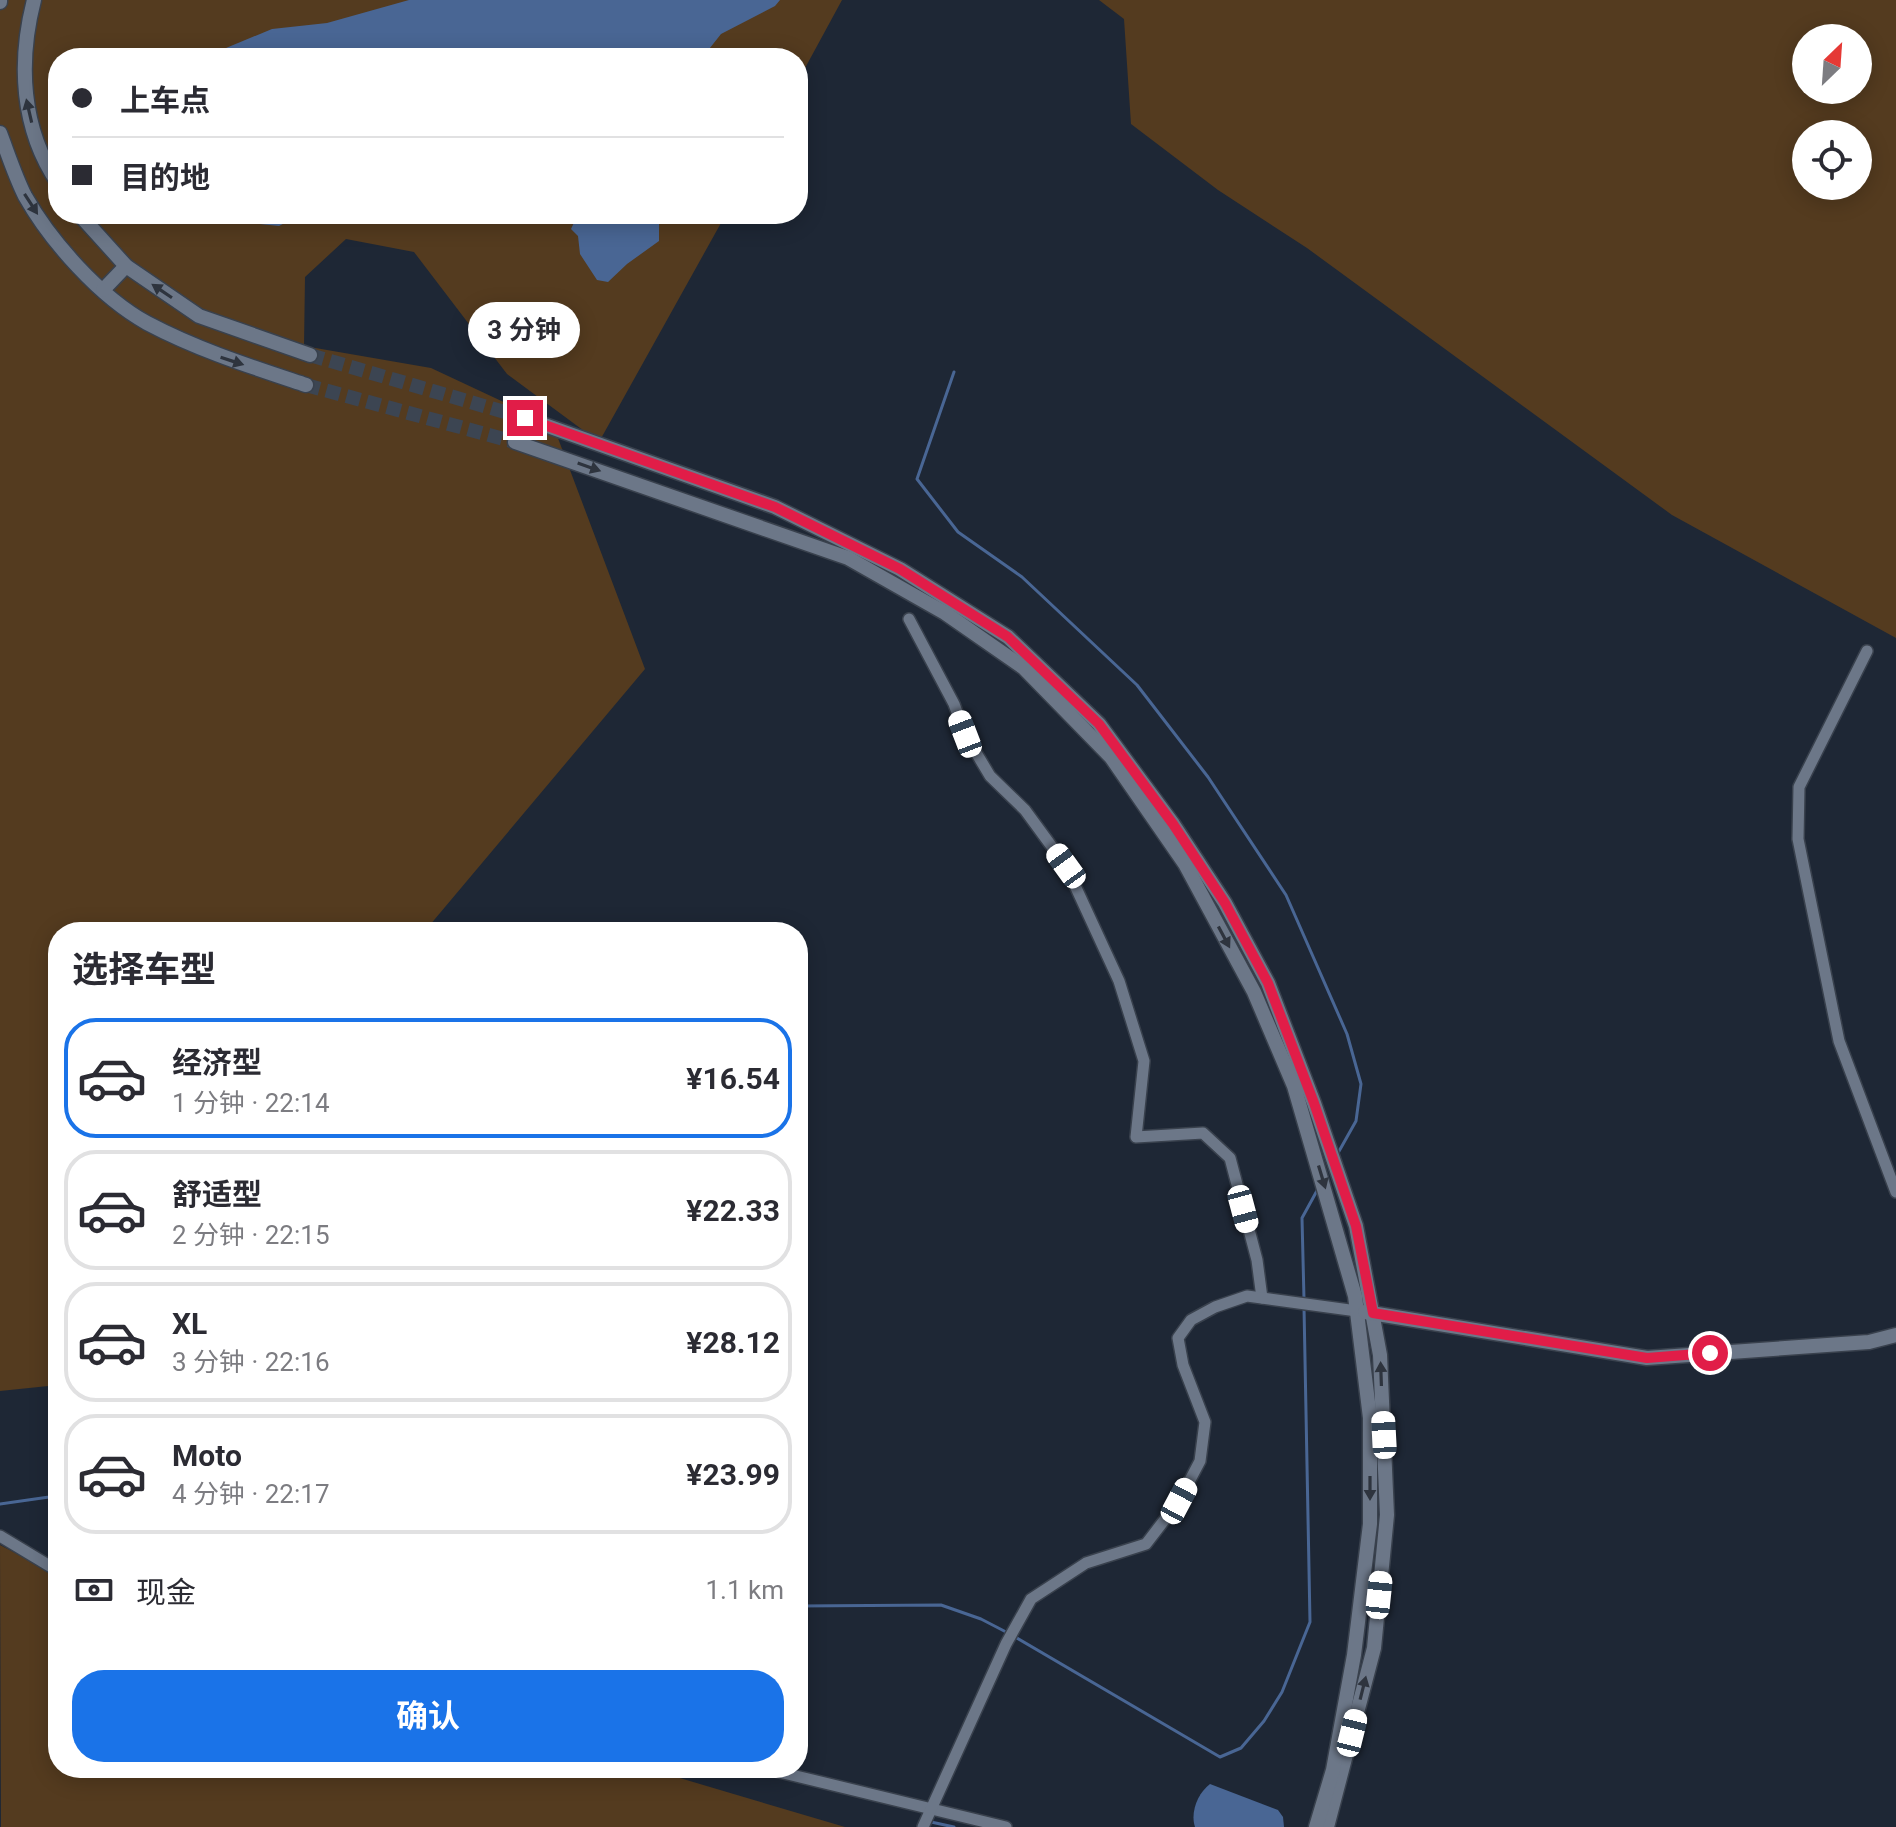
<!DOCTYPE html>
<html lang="zh">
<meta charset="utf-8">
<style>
body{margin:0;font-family:Roboto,"Noto Sans SC",sans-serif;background:#f2f2f3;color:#2b2b33;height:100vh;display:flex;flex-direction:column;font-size:30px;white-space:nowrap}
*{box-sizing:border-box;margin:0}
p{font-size:26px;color:#7c7c81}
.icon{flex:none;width:44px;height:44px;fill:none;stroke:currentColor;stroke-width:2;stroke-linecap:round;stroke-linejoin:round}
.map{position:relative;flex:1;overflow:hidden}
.drawer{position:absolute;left:48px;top:922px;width:760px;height:856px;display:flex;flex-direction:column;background:#fff;border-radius:32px;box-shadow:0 4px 20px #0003}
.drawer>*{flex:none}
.banner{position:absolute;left:48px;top:48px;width:760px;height:176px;border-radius:32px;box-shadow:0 4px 20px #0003;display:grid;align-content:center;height:176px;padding:0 24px;background:#fff}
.needle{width:52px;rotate:25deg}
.tools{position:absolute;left:1792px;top:24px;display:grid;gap:16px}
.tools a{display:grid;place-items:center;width:80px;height:80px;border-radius:50%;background:#fff;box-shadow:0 4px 20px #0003;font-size:40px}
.end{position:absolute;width:36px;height:36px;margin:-18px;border:10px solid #e11d48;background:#fff;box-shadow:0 0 0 4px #fff}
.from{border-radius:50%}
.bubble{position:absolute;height:56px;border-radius:28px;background:#fff;box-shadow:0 4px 20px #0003;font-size:26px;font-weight:700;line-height:56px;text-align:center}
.car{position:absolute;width:24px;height:48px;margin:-24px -12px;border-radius:10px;box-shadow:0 0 6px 2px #0007;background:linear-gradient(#fff 24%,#345 0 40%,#fff 0 76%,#345 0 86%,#fff 0)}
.banner b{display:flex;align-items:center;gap:28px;height:76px;font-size:30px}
.banner b+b{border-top:2px solid #e1e1e2}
.banner i{width:20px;height:20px;background:#2b2b33}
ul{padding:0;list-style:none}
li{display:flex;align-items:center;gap:24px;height:120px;margin:0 16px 12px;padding:0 8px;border:4px solid #e1e1e2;border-radius:32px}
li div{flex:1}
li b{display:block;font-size:30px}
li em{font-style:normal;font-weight:700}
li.active{border-color:#1a73e8}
li>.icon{width:72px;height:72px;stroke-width:1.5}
h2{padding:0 24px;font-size:36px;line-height:96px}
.pay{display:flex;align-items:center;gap:20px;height:88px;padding:0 24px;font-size:30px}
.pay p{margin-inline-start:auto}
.primary-button{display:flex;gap:16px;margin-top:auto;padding:16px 24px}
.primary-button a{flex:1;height:92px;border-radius:32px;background:#1a73e8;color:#fff;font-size:32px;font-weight:700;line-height:92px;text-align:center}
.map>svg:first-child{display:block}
</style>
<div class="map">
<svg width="1896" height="1827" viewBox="0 0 1896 1827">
<rect width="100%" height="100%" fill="#1e2735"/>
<!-- green -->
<g fill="#543b1f" fill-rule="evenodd">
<polygon points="0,0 842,0 798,81 798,58 58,58 58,214 726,214 599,442 507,374 414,252 346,239 305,277 304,346 431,368 553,425 645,669 424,932 58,932 58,1385 0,1391"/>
<path d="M 1099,0 L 1896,0 L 1896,638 L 1672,515 L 1307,248 L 1218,190 L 1131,124 L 1124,19 ZM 1806,38 L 1858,38 L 1858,90 L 1806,90 ZM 1806,134 L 1858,134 L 1858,186 L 1806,186 Z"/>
<polygon points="0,1545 58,1575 58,1768 646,1768 845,1827 1,1827"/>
</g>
<!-- water -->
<g fill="#496694">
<polygon points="409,0 780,0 775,6 721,34 702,58 172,58 226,48 272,29 327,23"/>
<polygon points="233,214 302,214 279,226 260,224"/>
<polygon points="578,214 659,214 659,241 627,264 608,282 597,280 580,254 578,236 571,229"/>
<path d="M 1210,1784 L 1278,1810 L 1283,1817 L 1284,1827 L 1195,1827 C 1190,1812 1198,1793 1210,1784 Z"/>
</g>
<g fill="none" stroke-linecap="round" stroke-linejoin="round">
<!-- stream -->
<g stroke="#496694" stroke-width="3">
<polyline points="954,372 917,479 958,532 1022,577 1137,685 1208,777 1286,895 1347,1034 1361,1084 1356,1121 1338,1153"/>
<polyline points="1304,1299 1302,1218 1319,1187"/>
<polyline points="0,1504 49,1497 58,1492"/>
<polyline points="798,1606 941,1605 981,1619 1008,1633"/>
<polyline points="1015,1637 1220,1757 1241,1748 1264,1721 1282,1692 1310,1622 1304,1307"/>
<polyline points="931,1822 954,1827"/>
</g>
<!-- secondary-tunnel -->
<g stroke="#3c4552" stroke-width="14" stroke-dasharray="14 7" stroke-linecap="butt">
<polyline points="310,355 525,418"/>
<polyline points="306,385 515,442"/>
</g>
<defs>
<g id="street">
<polyline points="909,619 954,704 965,734 990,776 1025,810 1066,866 1119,981 1144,1061 1136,1137 1203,1133 1230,1158 1257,1260 1262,1298"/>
<polyline points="1867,651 1799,787 1798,839 1839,1041 1896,1192"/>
<polyline points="0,1536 58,1571"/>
<polyline points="763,1768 1006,1827"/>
<polyline points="923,1827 1006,1644 1031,1599 1086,1563 1146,1544 1179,1501 1200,1461 1205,1422 1183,1365 1178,1338 1191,1320 1215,1307 1247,1296 1357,1311"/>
</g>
<g id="secondary">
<path d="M 34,0 C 18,62 21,129 58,183"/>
<polyline points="0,2 0,0"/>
<path d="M 0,133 C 8,154 15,176 25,196 C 51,242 100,297 147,323 C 198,350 252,367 306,385"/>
<polyline points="79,214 126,266 199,316 310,355"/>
<polyline points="103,290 126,266"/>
<polyline points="525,418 775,507 900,569 1008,637 1099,724 1173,824 1225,903 1268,983 1314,1103 1356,1226 1380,1355 1387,1515 1374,1648 1327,1827"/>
<polyline points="515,442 848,558 945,613 1024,668 1111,757 1185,864 1254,992 1294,1086 1355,1296 1370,1418 1370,1524 1354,1655 1333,1770 1316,1827"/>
<polyline points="1365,1312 1647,1358 1869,1342 1896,1335"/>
</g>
</defs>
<!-- street casing -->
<use href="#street" stroke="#39414d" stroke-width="14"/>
<!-- secondary casing -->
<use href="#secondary" stroke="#39414d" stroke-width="17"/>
<!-- street -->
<use href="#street" stroke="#6c7788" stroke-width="11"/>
<!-- secondary -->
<use href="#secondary" stroke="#6c7788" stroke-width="14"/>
</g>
<!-- one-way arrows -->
<defs><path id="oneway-solid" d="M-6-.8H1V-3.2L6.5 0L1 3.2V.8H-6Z" transform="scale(2)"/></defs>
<g fill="#2e343e">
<use href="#oneway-solid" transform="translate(29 111) rotate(-103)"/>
<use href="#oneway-solid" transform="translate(31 204) rotate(57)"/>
<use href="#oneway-solid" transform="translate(162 291) rotate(-146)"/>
<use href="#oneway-solid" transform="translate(232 361) rotate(18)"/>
<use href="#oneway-solid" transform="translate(589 467) rotate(19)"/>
<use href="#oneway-solid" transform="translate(1224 937) rotate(62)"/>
<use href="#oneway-solid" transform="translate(1322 1177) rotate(73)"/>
<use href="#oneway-solid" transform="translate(1381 1374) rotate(-92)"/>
<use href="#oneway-solid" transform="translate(1370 1488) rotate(90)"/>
<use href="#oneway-solid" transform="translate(1363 1688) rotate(-76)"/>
</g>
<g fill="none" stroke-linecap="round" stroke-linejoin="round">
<!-- route -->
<polyline stroke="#e11d48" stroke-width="10" points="525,418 775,507 900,569 1008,637 1099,724 1173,824 1225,903 1268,983 1314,1103 1356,1226 1373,1313 1647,1358 1710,1353"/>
</g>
</svg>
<div class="tools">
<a><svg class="needle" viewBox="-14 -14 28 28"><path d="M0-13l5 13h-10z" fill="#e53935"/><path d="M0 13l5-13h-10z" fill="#7c7c81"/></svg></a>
<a><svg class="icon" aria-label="locate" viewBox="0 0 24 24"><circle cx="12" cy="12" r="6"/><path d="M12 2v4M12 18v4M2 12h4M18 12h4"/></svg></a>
</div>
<i class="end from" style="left:1710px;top:1353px"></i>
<i class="end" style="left:525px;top:418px"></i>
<div class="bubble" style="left:468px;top:302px;width:112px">3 分钟</div>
<i class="car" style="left:965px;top:734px;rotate:339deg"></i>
<i class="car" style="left:1066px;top:866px;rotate:324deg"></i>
<i class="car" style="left:1243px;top:1209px;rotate:165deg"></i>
<i class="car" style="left:1384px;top:1435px;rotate:357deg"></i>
<i class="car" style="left:1179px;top:1501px;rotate:28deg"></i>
<i class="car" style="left:1379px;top:1595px;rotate:6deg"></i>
<i class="car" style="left:1352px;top:1733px;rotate:14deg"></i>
<div class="banner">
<b><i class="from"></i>上车点</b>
<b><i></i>目的地</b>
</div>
<section class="drawer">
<h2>选择车型</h2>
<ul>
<li class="active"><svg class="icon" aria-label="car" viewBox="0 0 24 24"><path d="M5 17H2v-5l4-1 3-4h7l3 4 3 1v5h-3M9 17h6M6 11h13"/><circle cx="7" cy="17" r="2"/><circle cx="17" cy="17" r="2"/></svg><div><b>经济型</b><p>1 分钟 · 22:14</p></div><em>¥16.54</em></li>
<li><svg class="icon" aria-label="car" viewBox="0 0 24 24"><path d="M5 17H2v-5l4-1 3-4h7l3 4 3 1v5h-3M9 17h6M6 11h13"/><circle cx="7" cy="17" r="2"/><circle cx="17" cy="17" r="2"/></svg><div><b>舒适型</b><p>2 分钟 · 22:15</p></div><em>¥22.33</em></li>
<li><svg class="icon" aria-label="car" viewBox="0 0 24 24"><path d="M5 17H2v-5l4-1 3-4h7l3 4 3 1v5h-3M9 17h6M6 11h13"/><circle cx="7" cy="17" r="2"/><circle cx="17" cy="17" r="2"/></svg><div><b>XL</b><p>3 分钟 · 22:16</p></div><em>¥28.12</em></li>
<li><svg class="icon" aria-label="car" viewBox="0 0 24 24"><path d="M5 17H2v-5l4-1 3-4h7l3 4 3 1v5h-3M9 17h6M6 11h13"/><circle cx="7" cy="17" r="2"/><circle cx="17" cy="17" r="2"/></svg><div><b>Moto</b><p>4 分钟 · 22:17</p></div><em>¥23.99</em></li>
</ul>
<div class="pay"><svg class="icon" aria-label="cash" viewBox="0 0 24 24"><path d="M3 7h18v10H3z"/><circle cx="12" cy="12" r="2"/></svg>现金<p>1.1 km</p></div>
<div class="primary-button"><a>确认</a></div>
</section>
</div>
